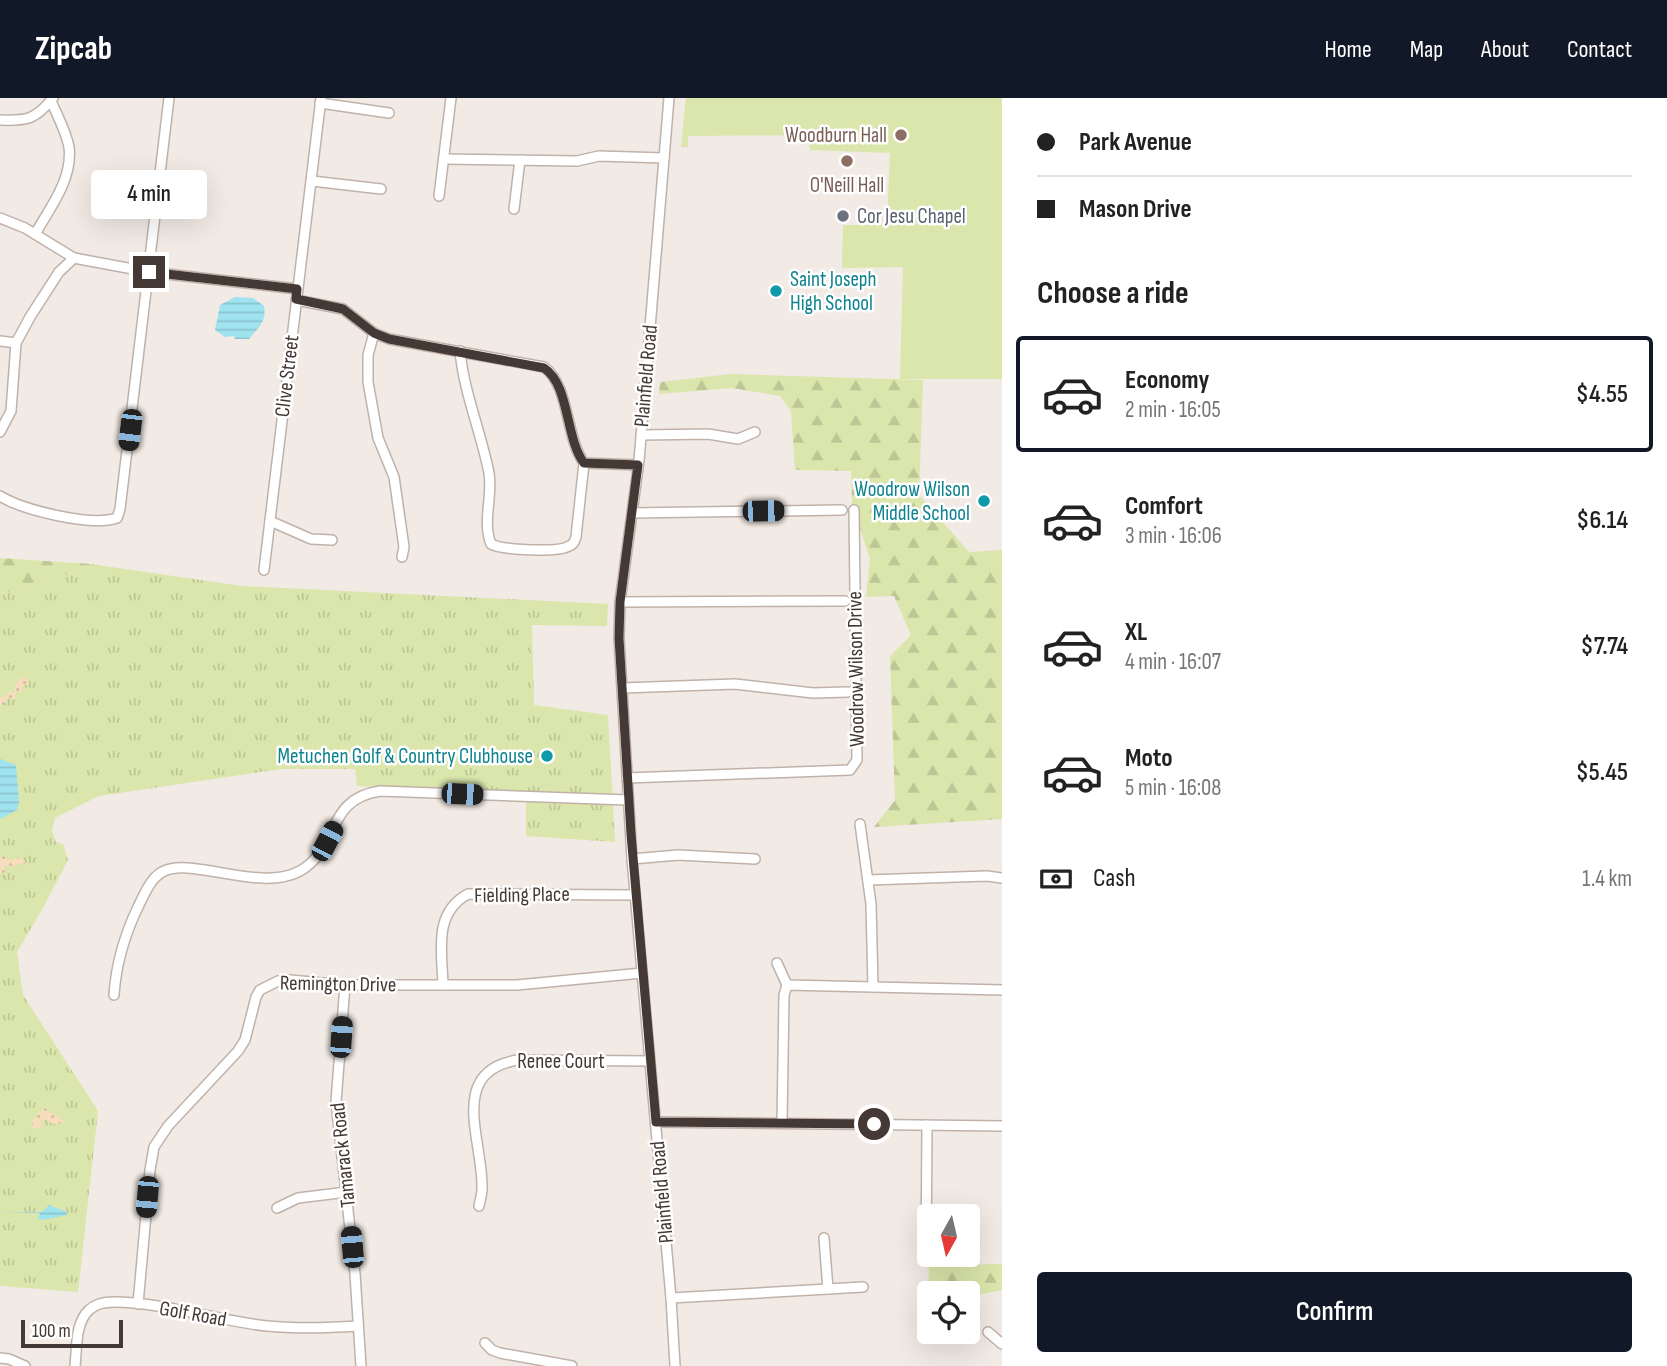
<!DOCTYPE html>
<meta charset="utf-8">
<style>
body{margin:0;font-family:"Sofia Sans Condensed",sans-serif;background:#f6f6f6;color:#222;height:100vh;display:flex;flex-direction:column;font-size:26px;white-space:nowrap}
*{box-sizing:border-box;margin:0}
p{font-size:23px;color:#767676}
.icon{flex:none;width:38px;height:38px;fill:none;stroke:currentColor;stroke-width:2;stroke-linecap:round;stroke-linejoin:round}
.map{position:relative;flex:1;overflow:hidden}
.drawer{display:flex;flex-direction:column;background:#fff;width:665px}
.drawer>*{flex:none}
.guide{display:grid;align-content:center;height:154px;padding:0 35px;background:#fff}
.needle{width:46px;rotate:188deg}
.buttons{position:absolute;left:917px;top:1106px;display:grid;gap:14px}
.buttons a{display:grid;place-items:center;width:63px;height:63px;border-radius:7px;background:#fff;box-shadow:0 7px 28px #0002;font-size:35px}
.scale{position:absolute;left:21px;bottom:18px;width:102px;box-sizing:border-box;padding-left:7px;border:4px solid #443934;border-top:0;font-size:19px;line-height:24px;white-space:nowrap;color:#443934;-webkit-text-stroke:5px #fff;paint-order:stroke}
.end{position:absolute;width:32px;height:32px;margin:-16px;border:9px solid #443934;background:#fff;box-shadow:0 0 0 4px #fff}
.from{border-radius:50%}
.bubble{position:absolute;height:49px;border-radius:7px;background:#fff;box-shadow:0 7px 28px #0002;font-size:23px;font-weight:600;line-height:49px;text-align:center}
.car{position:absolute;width:21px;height:42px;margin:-21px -10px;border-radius:9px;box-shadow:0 0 5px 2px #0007;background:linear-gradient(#222 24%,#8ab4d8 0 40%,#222 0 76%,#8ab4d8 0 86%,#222 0)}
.guide b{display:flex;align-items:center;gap:24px;height:66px;font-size:26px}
.guide b+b{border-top:2px solid #e0e0e0}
.guide i{width:18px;height:18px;background:#222}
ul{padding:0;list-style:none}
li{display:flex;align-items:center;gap:21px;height:116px;margin:0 14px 10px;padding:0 21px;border:4px solid transparent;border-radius:7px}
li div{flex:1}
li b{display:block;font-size:26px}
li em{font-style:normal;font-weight:600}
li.selected{border-color:#111827}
li>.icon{width:63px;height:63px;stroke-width:1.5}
h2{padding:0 35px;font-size:32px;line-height:84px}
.pay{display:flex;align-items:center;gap:18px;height:77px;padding:0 35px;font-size:26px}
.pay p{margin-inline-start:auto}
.button{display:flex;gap:14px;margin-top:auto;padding:14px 35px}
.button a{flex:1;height:80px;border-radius:7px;background:#111827;color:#fff;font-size:28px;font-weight:600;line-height:80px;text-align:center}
header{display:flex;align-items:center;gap:42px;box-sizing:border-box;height:98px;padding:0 35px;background:#111827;color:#fff}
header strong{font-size:33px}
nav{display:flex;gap:38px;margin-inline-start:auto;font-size:24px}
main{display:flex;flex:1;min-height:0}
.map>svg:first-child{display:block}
</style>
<header>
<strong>Zipcab</strong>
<nav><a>Home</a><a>Map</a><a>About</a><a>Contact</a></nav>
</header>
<main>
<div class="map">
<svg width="1002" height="1268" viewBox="0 0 1002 1268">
<defs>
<pattern id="grass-tufts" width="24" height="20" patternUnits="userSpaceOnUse" patternTransform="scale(1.75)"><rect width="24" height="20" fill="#dbe6ac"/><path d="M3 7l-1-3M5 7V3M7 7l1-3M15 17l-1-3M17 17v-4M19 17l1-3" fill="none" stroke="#bdc695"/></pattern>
<pattern id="forest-firs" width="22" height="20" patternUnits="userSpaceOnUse" patternTransform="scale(1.75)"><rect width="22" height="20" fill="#dbe6ac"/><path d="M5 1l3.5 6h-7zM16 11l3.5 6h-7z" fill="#bdc695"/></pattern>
<pattern id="sand-dots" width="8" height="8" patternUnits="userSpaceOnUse" patternTransform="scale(1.75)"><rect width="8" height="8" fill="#f7dcbe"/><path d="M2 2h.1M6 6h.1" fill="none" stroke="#d5bea4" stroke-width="1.8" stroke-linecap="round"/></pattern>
<pattern id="water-rules" width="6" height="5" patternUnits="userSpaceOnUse" patternTransform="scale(1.75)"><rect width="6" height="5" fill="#9fe3ef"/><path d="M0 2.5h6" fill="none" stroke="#8ac4ce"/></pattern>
</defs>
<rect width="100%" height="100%" fill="#f2eae4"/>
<!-- grass -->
<polygon fill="url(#grass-tufts)" points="91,466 242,488 608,506 607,528 532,527 534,607 608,617 615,744 526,738 526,694 357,688 355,671 281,671 99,698 55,720 52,733 56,744 63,746 68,762 43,810 17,854 23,897 98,1013 78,1194 0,1188 0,496 48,484"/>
<!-- forest -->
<g fill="url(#forest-firs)">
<polygon points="731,276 923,282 919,397 969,454 1002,452 1002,721 874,729 895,702 890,558 911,537 894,498 866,499 870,461 852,407 851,373 795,372 791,313 780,298 732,290 659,296 660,284"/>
<polygon points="0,460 91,466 48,484 0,496"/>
<polygon points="1002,1166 1002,1192 973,1198 947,1185 928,1195 929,1167"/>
</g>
<!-- sand -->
<g fill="url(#sand-dots)">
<polygon points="20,579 28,582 29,586 21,588 23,593 16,594 15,601 6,600 5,606 0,608 0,599 6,599 7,595 15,594 14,590"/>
<polygon points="4,758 8,762 20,760 26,765 23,767 18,765 12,769 4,767 5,774 0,776 0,760"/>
<polygon points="45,1010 63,1022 64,1025 53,1026 44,1020 40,1030 32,1030 33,1022"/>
</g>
<!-- green -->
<polygon fill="#dbe6ac" points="686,0 1002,0 1002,281 900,281 903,169 842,170 843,127 887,127 890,55 810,52 809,37 688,38 688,49 681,49"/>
<!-- water -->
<g fill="url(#water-rules)">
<path d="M 235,199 L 253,200 L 264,208 C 267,223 258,230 249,241 L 235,241 L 234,238 L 225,239 L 215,232 L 220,207 Z"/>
<polygon points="0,661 16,667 19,704 17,712 0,721"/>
<polygon points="49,1107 67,1114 67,1117 42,1122 38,1121 40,1115 0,1114 42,1114"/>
</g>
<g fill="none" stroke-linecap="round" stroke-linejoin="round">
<defs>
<g id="minor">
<polyline points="669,0 639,363 620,504 619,540 632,761 671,1200 675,1268"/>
<polyline points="320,5 389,15"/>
<path d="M 0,22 C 27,23 35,22 53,0"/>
<polyline points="445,61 577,63 599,58 664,60"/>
<polyline points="312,83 381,91"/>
<polyline points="439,98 451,0"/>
<polyline points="514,111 520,62"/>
<polyline points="0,120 25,130 74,160 149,174 297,191"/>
<path d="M 35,136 C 50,110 73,81 69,49 C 66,33 57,17 51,3"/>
<path d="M 296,202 L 343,211 L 374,235 L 389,241 L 544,269 C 570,288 565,339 584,365 L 638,367"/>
<polyline points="374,235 368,257 368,284 378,340 394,379 404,449 402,459"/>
<polyline points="0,243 16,245"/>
<path d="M 460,253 C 464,295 481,334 489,375 C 493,398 482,424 491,446 C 502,452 558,455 569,448 C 574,446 574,444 576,439 L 584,365"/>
<polyline points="0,334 11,313 16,245 30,219 59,174 74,160"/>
<polyline points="641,337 708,336 738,341 755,334"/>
<path d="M 0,398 C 23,412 91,429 117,420 L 120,411 L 169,0"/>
<polyline points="632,415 842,412"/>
<polyline points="270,423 311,441 332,442"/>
<polyline points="264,472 321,0"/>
<polyline points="620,504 845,503"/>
<polyline points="622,590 735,586 813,595 848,594"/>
<polyline points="627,680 850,672 857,662 854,412"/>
<polyline points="860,726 871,806 873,889"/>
<polyline points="632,761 678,757 755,761"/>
<polyline points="868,782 987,778 1002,780"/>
<polyline points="777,865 787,887"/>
<polyline points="345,887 336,1004 355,1176 361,1268"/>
<path d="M 443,887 C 442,853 433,815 468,796 L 635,797"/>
<path d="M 114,897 C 116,867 125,836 138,809 C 144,797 150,781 162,774 C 191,758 259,795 300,773 C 340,750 325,701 380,693 L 628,702"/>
<polyline points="656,1024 1002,1028"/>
<polyline points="782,1025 784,897 787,887 1002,892"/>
<path d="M 479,1108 C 480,1102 482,1097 482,1091 C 484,1045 446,973 518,962 L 650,963"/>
<polyline points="277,1110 298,1100 347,1094"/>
<polyline points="824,1140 828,1191"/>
<polyline points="926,1162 927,1027"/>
<polyline points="671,1200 863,1189"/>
<polyline points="138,1206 150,1072 154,1049 168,1028 238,953 245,942 256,899 260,892 278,883 290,882 345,887 517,887 642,875"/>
<polyline points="988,1234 1002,1246"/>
<polyline points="485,1245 492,1252 500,1255 572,1268"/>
<polyline points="0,1260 9,1261 25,1268"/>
<path d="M 75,1268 C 77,1250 75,1225 89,1212 C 95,1206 106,1204 114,1204 C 162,1204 218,1223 267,1228 C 298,1231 328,1230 358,1228"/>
</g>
</defs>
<!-- minor casing -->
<use href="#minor" stroke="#c0b2a9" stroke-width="12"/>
<!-- minor -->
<use href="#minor" stroke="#fff" stroke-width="9"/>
</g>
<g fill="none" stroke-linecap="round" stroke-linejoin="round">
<!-- route -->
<path stroke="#443934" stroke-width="9" d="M 149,174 L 297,191 L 296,201 L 343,211 L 374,235 L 389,241 L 544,270 C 570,287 565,340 584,365 L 638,367 L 620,504 L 619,540 L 631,736 L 656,1024 L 874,1026"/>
</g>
<!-- markers -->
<g fill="#8d6e63" stroke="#fff" stroke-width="2.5">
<circle cx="901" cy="37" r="7"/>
<circle cx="847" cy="63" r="7"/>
</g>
<circle fill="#6b7280" stroke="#fff" stroke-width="2.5" cx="843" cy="118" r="7"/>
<g fill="#0f9aa8" stroke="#fff" stroke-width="2.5">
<circle cx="776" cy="193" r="7"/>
<circle cx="984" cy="403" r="7"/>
<circle cx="547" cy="658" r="7"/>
</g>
<g text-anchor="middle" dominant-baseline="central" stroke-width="5" stroke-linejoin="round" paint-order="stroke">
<!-- education labels -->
<g font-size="21" fill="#785e54" stroke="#fff" text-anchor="end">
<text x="887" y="37">Woodburn Hall</text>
<text x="847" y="87" text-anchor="middle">O'Neill Hall</text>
</g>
<!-- worship labels -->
<g font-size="21" fill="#5b616d" stroke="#fff" text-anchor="start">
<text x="857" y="118">Cor Jesu Chapel</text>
</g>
<!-- culture labels -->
<g font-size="21" fill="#0d838f" stroke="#fff" text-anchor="end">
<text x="790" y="181" text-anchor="start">Saint Joseph<tspan x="790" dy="24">High School</tspan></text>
<text x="970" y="391">Woodrow Wilson<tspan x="970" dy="24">Middle School</tspan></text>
<text x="533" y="658">Metuchen Golf &amp; Country Clubhouse</text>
</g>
<!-- street labels -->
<g font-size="21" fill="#443934" stroke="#fff">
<text transform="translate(287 278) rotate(-83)">Clive Street</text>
<text transform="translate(646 278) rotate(-85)">Plainfield Road</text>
<text transform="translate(856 571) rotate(-91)">Woodrow Wilson Drive</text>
<text transform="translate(522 797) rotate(-1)">Fielding Place</text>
<text transform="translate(338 886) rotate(1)">Remington Drive</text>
<text x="561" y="963">Renee Court</text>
<text transform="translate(343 1057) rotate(-96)">Tamarack Road</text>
<text transform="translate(662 1094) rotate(-95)">Plainfield Road</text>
<text transform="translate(193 1216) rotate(10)">Golf Road</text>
</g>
</g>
</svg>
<div class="buttons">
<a><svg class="needle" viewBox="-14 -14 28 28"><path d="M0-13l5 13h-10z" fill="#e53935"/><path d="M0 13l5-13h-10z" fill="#767676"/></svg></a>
<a><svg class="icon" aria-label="locate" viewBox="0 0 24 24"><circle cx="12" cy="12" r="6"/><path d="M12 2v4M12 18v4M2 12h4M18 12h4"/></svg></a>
</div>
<div class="scale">100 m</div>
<i class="end from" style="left:874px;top:1026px"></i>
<i class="end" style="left:149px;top:174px"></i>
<div class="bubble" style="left:91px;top:72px;width:116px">4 min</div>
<i class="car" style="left:130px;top:332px;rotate:187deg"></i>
<i class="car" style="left:763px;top:413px;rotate:89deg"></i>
<i class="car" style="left:462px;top:696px;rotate:92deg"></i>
<i class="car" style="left:327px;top:743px;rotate:28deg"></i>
<i class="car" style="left:341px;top:939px;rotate:4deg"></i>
<i class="car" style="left:147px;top:1099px;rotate:185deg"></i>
<i class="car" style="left:352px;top:1149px;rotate:355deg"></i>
</div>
<section class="drawer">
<div class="guide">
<b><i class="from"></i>Park Avenue</b>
<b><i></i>Mason Drive</b>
</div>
<h2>Choose a ride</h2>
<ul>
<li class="selected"><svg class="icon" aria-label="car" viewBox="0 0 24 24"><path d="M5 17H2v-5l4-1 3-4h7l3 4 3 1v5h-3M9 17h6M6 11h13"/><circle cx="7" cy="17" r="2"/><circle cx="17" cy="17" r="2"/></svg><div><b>Economy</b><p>2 min · 16:05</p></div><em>$4.55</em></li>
<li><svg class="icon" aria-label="car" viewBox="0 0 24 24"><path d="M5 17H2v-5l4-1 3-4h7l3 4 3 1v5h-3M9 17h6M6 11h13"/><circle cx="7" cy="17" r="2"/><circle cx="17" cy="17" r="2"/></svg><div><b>Comfort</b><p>3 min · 16:06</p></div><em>$6.14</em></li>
<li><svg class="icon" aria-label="car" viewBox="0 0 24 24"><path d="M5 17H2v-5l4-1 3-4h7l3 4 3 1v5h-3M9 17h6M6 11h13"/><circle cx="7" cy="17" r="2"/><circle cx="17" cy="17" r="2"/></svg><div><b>XL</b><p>4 min · 16:07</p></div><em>$7.74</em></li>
<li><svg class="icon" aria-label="car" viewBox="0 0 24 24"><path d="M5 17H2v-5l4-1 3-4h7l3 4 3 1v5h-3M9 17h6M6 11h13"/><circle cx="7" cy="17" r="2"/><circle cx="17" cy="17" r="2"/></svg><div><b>Moto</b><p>5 min · 16:08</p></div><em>$5.45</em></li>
</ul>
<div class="pay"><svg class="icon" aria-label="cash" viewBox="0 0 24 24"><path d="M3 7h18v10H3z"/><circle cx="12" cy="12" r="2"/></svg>Cash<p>1.4 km</p></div>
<div class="button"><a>Confirm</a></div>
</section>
</main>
